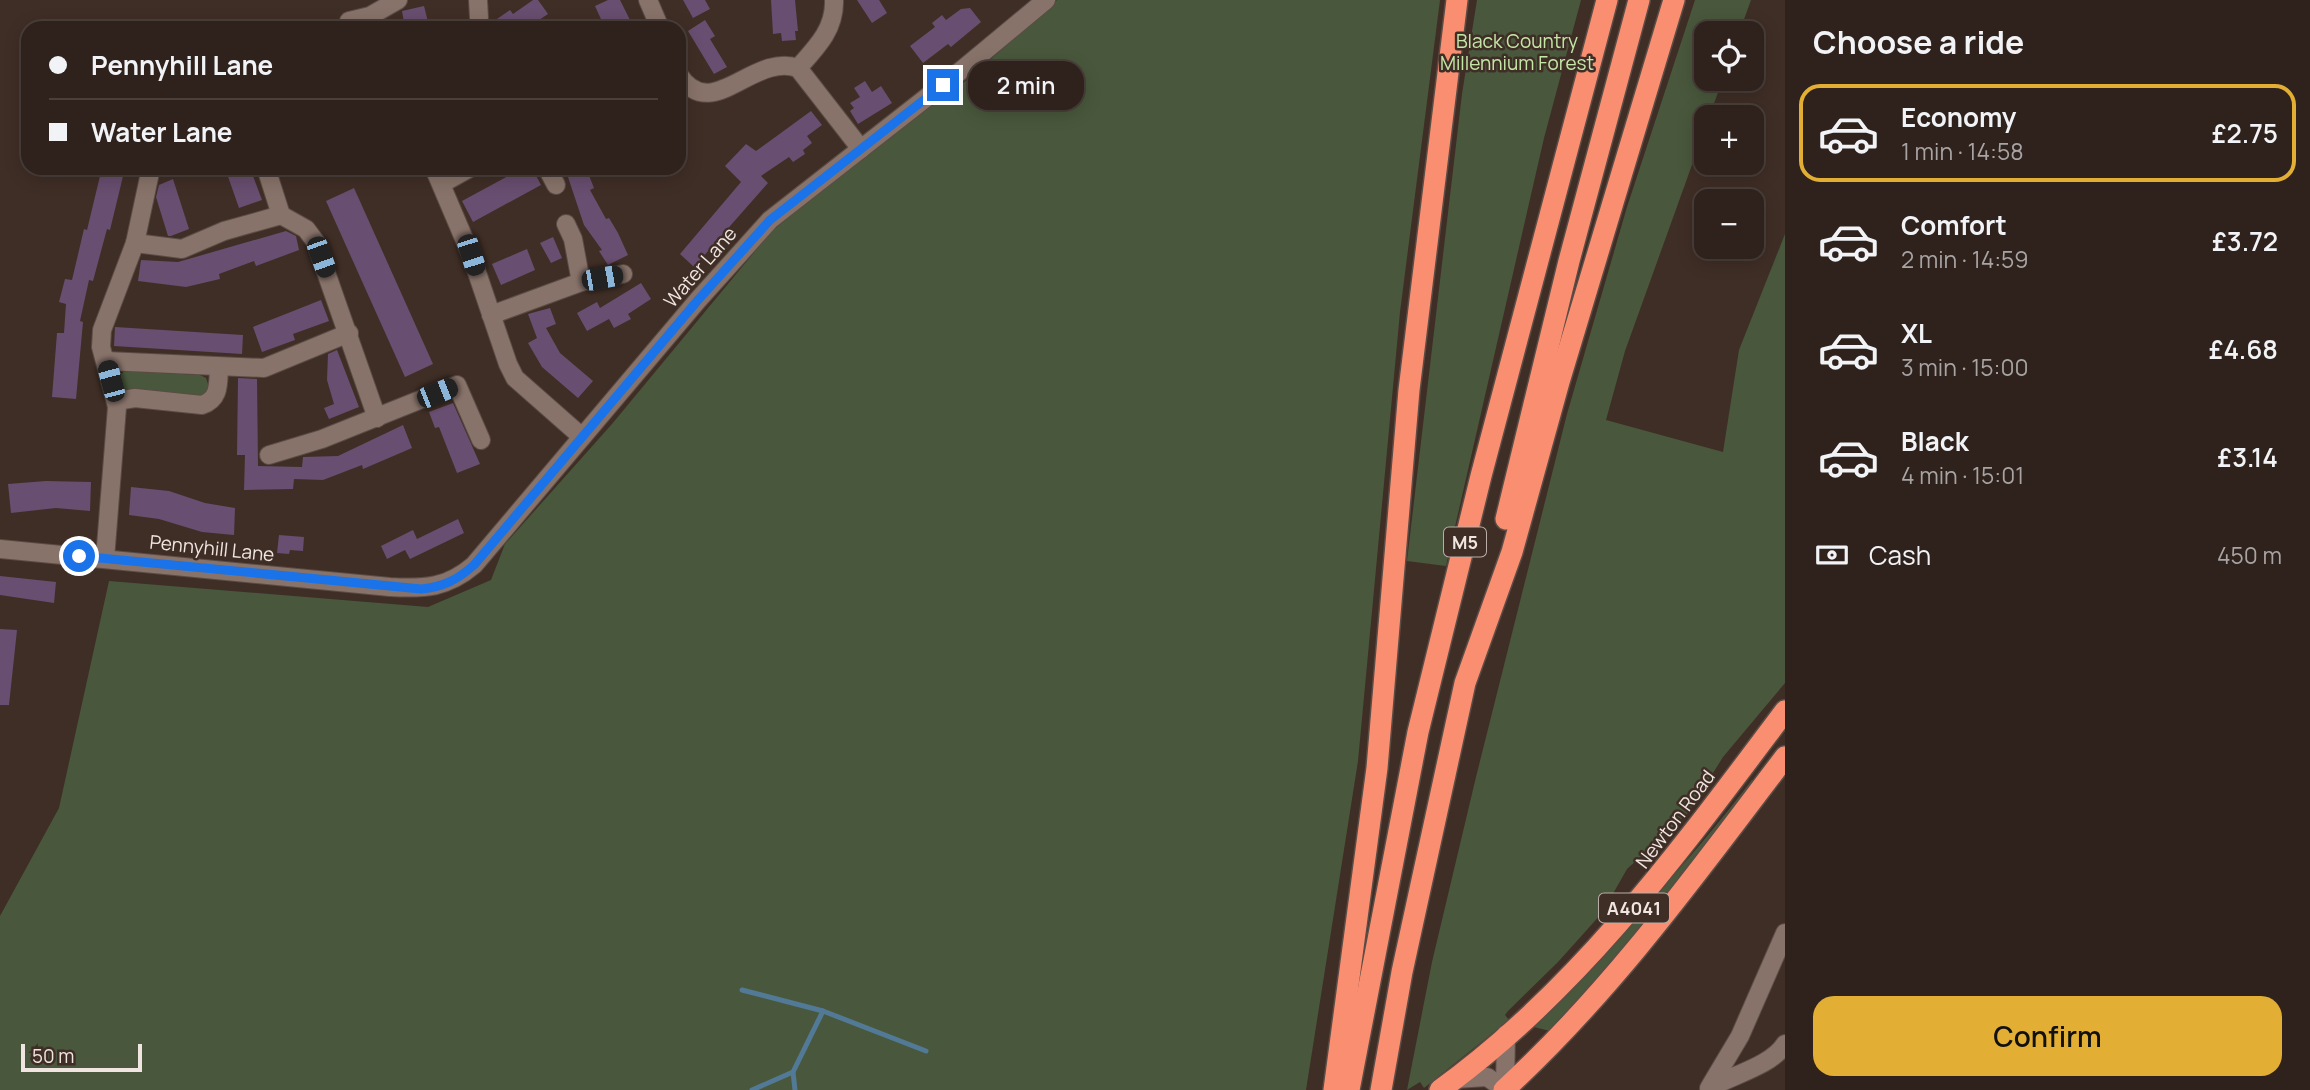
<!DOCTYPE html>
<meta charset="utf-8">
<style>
body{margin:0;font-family:Manrope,sans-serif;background:#372a25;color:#f1f3f6;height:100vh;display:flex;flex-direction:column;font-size:26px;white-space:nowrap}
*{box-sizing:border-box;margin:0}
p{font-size:23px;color:#a7a4a3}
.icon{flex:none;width:38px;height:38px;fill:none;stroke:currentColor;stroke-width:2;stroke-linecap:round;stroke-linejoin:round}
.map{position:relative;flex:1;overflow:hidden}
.drawer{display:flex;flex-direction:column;background:#2f221c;width:525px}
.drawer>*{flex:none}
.banner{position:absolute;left:21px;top:21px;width:665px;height:154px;border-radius:21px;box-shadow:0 4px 18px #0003,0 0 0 2px #4a3f3b;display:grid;align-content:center;height:154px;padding:0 28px;background:#2f221c}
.fabs{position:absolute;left:1694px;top:21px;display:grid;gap:14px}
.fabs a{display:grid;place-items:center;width:70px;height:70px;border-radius:14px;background:#2f221c;box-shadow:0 4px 18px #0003,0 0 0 2px #4a3f3b;font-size:35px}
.scale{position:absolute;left:21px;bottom:18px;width:121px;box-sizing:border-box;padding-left:7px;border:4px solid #f0e5e0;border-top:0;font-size:19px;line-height:24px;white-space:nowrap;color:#f0e5e0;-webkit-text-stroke:5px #3f2e26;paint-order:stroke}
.end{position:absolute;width:32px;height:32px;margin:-16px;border:9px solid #1a73e8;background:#fff;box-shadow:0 0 0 4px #fff}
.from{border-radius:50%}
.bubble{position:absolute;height:49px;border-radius:21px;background:#2f221c;box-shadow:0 4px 18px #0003,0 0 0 2px #4a3f3b;font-size:23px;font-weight:600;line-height:49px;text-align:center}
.car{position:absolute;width:21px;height:42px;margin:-21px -10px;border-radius:9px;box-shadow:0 0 5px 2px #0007;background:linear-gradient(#222 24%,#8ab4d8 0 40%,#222 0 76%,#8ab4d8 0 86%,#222 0)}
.banner b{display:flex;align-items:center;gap:24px;height:66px;font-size:26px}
.banner b+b{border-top:2px solid #4a3f3b}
.banner i{width:18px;height:18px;background:#f1f3f6}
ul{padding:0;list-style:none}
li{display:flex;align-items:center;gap:21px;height:98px;margin:0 14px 10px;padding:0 14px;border:4px solid transparent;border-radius:21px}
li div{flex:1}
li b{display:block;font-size:26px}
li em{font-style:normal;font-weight:600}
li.selected{border-color:#e2af34}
li>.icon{width:63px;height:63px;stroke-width:1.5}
h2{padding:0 28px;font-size:32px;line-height:84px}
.pay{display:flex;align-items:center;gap:18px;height:77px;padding:0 28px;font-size:26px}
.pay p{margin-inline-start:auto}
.button{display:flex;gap:14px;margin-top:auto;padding:14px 28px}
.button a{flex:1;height:80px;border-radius:21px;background:#e2af34;color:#111;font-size:28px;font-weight:600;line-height:80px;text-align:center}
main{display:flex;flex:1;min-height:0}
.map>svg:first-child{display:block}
</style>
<main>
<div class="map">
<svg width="1785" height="1090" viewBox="0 0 1785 1090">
<rect width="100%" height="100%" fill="#3f2e26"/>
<!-- green -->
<g fill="#49583c">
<polygon points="1057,0 1440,0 1400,312 1358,761 1306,1090 0,1090 0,916 59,808 109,581 428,607 491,580 505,544 612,424 771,232 863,157 972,76"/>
<polygon points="1477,0 1581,0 1544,138 1446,566 1407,561 1462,94"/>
<polygon points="1695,0 1751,0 1739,33 1706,33 1706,79 1723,79 1709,117 1706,117 1706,126 1625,351 1606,420 1723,452 1739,350 1785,234 1785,683 1723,757 1688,813 1627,869 1602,913 1558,962 1508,1011 1505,1015 1509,1020 1424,1088 1420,1082 1407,1090 1432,962 1476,777 1567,414 1627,207"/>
<polygon points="124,371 200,375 206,378 210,390 201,399 124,392 117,387 116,380"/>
<path d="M 1752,780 L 1757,784 L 1672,897 L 1550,1031 L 1530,1026 C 1608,948 1685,868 1752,780 Z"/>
</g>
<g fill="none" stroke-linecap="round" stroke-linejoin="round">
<!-- stream -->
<g stroke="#527996" stroke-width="5">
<polyline points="742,990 823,1011 926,1051"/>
<polyline points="752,1090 793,1072"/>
<polyline points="795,1090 793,1072 823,1011"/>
</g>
</g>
<!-- building -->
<g fill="#684e70">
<polygon points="533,0 538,0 548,14 527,28 484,28 510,10 513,14"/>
<polygon points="608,0 620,0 634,28 605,28 595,6"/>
<polygon points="683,0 705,0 710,9 693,18"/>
<polygon points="771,0 795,0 798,31 795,31 796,40 782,41 781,33 773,34"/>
<polygon points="857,0 879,0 887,13 872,23"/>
<polygon points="424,6 428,22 422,23 423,28 405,28 402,11"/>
<polygon points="970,8 981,22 951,47 948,44 923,63 910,46 935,27 932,23 942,15 946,20 961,9"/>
<polygon points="705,20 715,36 710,39 727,67 714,74 688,31"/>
<polygon points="865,81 872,92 881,86 892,103 858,124 850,111 854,108 850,103 860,97 854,88"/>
<polygon points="811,111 822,125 807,136 812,143 803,150 805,154 793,162 789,157 761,176 768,183 694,267 680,254 741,182 725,166 746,144 756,151"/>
<polygon points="106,168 125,168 110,230 107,229 93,281 89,280 80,321 83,322 76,399 52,397 57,333 64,333 66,304 59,302 65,279 72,280 84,229 87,230 100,176 104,177"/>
<polygon points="225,168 250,168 262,200 239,208"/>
<polygon points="523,168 532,168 541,185 473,222 462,201"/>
<polygon points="565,168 586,168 594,188 590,190 606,219 609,218 618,233 628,255 608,265 599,251 602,250 584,225"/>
<polygon points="173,179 189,229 171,236 168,236 156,197 159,185"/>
<polygon points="354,188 433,364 405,377 326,201"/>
<polygon points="286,231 296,236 299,250 256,266 254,261 219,274 220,279 186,287 138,281 141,260 178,262"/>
<polygon points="553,237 562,258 551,263 540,243"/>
<polygon points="527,249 535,270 501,285 492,264"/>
<polygon points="641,283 651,299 628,314 631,319 614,328 609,319 587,331 577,313 597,302 600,308"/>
<polygon points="321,300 329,321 293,334 295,340 262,352 253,327"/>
<polygon points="550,308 556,324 546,328 560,353 593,381 578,398 542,367 528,343 537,338 528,314"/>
<polygon points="115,327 243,335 242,354 114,346"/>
<polygon points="337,350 359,407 329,419 324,408 334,404 327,380 328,354"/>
<polygon points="238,378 257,379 258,466 302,467 303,457 338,456 403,425 412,448 363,469 362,465 323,480 294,479 293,489 244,490 245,455 237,455"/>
<polygon points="453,403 480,464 457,473 439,427 435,428 429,412"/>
<polygon points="46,481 91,482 90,511 56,508 11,513 8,484"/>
<polygon points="131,487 169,491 205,503 235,508 234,535 202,532 159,519 129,515"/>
<polygon points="458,519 464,533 410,559 405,550 387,559 381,546 413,530 417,539"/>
<polygon points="279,535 304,537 303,551 290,550 289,554 277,553"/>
<polygon points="0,576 56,582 54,603 0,595"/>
<polygon points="0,629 17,630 9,705 0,705"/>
</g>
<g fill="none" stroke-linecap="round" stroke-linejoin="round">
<defs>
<g id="minor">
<polyline points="478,0 479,18"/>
<polyline points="648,0 660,28"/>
<polyline points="349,21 370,16 398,0"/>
<path d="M 798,68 C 817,47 835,29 834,0"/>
<path d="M 679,75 C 712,125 753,52 798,68 L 861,149"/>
<polyline points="266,168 281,215"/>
<polyline points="434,168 471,255 508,364 515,378 582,437"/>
<polyline points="547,168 556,185"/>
<polyline points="443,183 470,168"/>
<polyline points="566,224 573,239 581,282"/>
<polyline points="135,243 182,249 224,231 281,215 306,229 315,241 377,418"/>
<polyline points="491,315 581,282 623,274"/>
<polyline points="106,361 264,368 349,333"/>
<path d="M 116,401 L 135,398 L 202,405 C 220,399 218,384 219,367"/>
<polyline points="269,455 322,439 457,385 481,440"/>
<path d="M 0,549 L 390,587 C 425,589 447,588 474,565 L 698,300 L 770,220 L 963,69 L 1046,0"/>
<polyline points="105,559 117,407 101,347 102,330 135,243 151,168"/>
<polyline points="1455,1079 1487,1077 1506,1090"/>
<polyline points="1709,1088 1740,1036 1785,933"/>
<path d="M 1710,1088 C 1732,1075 1771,1066 1785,1044"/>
<polyline points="1505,1089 1506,1034"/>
</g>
<g id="highway">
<polyline points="1506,519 1569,261 1639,0"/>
<polyline points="1334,1090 1377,768 1409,390 1457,0"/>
<polyline points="1349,1090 1418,732 1481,476 1607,0"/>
<polyline points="1381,1090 1402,972 1465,683 1512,552 1559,382 1674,0"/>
<path d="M 1440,1090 C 1581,988 1682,848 1785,711"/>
<path d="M 1504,1090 C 1612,991 1697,873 1785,757"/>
</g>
</defs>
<!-- minor casing -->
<use href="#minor" stroke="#5b4c45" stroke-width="20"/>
<!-- highway casing -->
<use href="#highway" stroke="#5b4c45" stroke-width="24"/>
<!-- minor -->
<use href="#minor" stroke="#88736a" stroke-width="18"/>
<!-- highway -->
<use href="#highway" stroke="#fa8e71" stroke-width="21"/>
</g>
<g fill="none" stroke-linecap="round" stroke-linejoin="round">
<!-- route -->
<path stroke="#1a73e8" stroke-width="9" d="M 79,556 L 421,589 C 443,587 457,580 474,565 L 698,300 L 770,220 L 943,85"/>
</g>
<g text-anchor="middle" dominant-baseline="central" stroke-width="5" stroke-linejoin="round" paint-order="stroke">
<!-- shield labels -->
<g fill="#3f2e26" stroke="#bbaea8" stroke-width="2">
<rect x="1444" y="527.5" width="42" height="29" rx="5"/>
<rect x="1599" y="893.5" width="70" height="29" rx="5"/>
</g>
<g font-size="18" font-weight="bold" fill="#f0e5e0">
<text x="1465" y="542">M5</text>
<text x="1634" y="908">A4041</text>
</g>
<!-- park labels -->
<g font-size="19" fill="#c4e7a7" stroke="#3f2e26">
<text x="1517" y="41">Black Country<tspan x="1517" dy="22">Millennium Forest</tspan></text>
</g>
<!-- street labels -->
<g font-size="19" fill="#f0e5e0" stroke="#3f2e26">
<text transform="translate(700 267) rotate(-49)">Water Lane</text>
<text transform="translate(212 548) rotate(6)">Pennyhill Lane</text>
<text transform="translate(1675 819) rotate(-53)">Newton Road</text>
</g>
</g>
</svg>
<div class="fabs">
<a><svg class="icon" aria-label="locate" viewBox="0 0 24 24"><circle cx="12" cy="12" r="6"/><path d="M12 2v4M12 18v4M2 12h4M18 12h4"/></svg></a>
<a>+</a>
<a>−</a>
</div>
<div class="scale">50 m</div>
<i class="end from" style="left:79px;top:556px"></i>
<i class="end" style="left:943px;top:85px"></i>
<div class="bubble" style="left:968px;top:61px;width:116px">2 min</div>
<i class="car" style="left:471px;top:255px;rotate:162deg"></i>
<i class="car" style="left:321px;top:257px;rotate:160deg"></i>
<i class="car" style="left:602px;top:278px;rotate:80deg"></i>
<i class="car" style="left:111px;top:381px;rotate:345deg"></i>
<i class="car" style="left:437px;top:393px;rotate:68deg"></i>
<div class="banner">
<b><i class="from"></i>Pennyhill Lane</b>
<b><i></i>Water Lane</b>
</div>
</div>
<section class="drawer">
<h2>Choose a ride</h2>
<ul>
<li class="selected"><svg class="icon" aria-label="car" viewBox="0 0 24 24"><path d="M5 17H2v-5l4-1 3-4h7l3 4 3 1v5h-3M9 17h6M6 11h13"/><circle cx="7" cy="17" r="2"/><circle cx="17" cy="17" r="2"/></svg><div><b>Economy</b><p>1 min · 14:58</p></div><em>£2.75</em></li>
<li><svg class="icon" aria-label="car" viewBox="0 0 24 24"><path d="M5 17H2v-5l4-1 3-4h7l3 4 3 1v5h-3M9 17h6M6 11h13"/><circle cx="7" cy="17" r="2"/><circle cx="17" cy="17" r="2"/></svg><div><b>Comfort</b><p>2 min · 14:59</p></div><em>£3.72</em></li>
<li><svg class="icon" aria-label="car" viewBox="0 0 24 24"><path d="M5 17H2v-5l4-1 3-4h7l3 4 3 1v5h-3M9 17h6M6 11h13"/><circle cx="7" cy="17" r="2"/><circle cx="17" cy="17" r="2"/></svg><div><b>XL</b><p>3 min · 15:00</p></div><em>£4.68</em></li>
<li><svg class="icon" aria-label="car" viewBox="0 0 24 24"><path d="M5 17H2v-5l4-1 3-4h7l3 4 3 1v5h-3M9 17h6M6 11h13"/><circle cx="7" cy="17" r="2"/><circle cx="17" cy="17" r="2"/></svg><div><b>Black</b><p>4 min · 15:01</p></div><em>£3.14</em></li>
</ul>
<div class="pay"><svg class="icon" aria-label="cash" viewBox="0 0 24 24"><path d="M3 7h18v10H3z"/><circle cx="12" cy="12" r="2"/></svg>Cash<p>450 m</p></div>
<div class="button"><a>Confirm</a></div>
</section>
</main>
